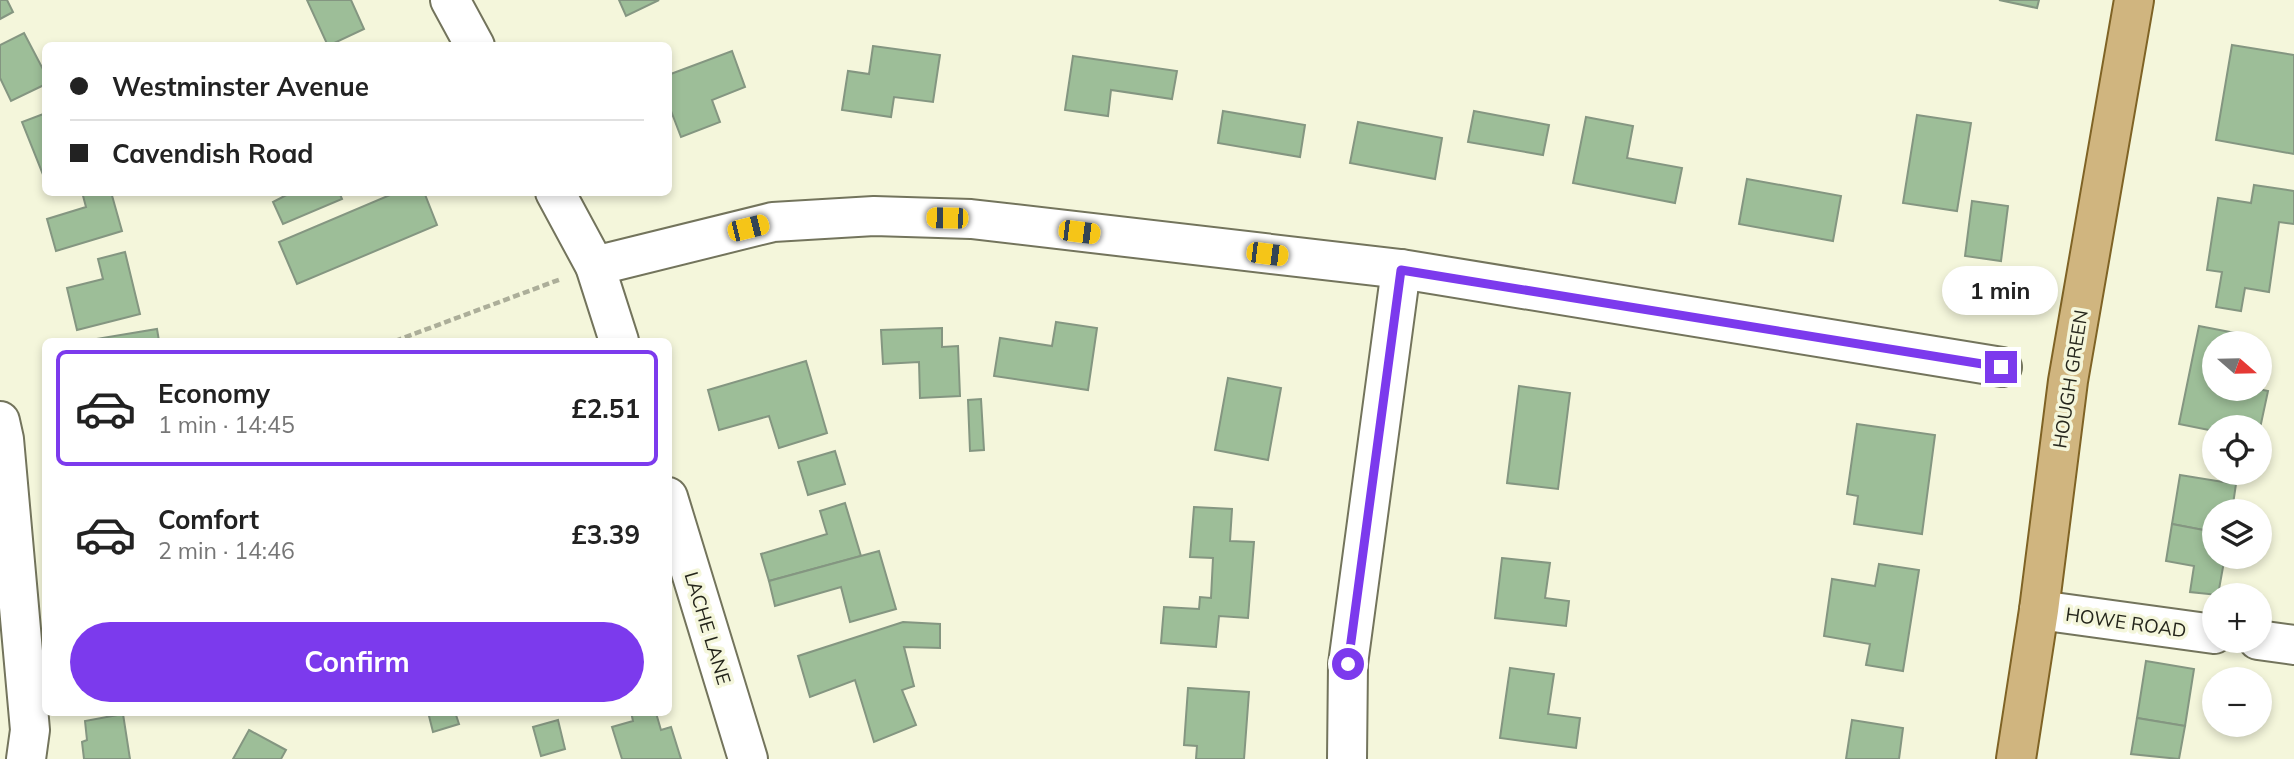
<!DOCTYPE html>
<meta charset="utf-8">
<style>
body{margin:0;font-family:Mulish,sans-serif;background:#f2f2f2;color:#222;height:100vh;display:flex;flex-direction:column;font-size:26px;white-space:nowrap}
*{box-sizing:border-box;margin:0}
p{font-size:23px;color:#767676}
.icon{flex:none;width:38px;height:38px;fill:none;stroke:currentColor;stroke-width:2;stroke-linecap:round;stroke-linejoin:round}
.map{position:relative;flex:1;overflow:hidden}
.side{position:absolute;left:42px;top:338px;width:630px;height:378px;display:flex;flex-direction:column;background:#fff;border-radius:10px;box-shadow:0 4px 10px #0003}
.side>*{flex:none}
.guide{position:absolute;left:42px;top:42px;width:630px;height:154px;border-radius:10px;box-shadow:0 4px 10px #0003;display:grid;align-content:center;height:154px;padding:0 28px;background:#fff}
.needle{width:46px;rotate:110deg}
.controls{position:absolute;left:2202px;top:331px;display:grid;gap:14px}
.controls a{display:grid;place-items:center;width:70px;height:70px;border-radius:50%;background:#fff;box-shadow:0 4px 10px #0003;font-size:35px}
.end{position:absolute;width:32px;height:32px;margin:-16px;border:9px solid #7c3aed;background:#fff;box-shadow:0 0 0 4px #fff}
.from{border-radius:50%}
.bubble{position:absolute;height:49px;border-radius:24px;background:#fff;box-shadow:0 4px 10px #0003;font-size:23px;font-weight:700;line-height:49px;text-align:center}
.car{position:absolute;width:21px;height:42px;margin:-21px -10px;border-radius:9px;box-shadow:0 0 5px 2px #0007;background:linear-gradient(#f5c518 24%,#345 0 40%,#f5c518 0 76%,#345 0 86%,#f5c518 0)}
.guide b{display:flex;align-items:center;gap:24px;height:66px;font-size:26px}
.guide b+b{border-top:2px solid #e0e0e0}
.guide i{width:18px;height:18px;background:#222}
ul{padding:12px 0 0;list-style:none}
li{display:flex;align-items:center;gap:21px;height:116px;margin:0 14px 10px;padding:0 14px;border:4px solid transparent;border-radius:10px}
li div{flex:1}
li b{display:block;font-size:26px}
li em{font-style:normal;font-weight:700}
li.current{border-color:#7c3aed}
li>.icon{width:63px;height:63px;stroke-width:1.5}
.primary-button{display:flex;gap:14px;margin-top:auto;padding:14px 28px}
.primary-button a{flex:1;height:80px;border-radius:42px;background:#7c3aed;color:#fff;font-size:28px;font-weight:700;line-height:80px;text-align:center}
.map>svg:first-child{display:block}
</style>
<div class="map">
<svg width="2294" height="759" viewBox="0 0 2294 759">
<rect width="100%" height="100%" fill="#f4f6db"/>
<!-- building -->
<g fill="#9dbe98" stroke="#849681" stroke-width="2">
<polygon points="0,0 7,0 13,12 0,19"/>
<polygon points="307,0 351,0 364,29 328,46"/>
<polygon points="619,0 659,0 626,16"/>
<polygon points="1999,0 2039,0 2037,8"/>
<polygon points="24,33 46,75 46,84 11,101 0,78 0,45"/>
<polygon points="2232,45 2294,55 2294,154 2216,140"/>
<polygon points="873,46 940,55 933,102 894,97 891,117 842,110 848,71 869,74"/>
<polygon points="732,51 745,87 712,100 720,122 681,137 668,103 668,75"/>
<polygon points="1073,56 1177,71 1172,99 1111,90 1108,116 1065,110"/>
<polygon points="1223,111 1305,125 1300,157 1218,143"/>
<polygon points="1474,111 1549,125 1543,155 1468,142"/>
<polygon points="46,113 46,176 44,177 22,122"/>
<polygon points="1917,115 1971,123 1957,211 1903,203"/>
<polygon points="1586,117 1633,126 1627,158 1682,168 1675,203 1573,183"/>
<polygon points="1358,122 1442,138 1435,179 1350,163"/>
<polygon points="1747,179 1841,196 1833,241 1739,224"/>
<polygon points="2254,185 2294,191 2294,224 2279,222 2269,292 2245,288 2241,311 2216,307 2222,272 2207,270 2218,198 2251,203"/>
<polygon points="82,192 111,192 122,231 56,251 47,219 86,207"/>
<polygon points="339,192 342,199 283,224 273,202 292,192"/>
<polygon points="397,192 424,192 437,225 297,284 279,242"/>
<polygon points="1972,201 2008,206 2001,261 1965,256"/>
<polygon points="125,252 140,314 77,330 67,288 103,279 98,259"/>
<polygon points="1056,322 1097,328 1088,390 994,376 1000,338 1052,346"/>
<polygon points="2199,326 2246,335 2244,343 2214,343 2214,388 2254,388 2268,391 2259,433 2259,427 2214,427 2214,431 2179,424"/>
<polygon points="942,328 942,347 958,346 960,396 920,398 919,362 883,364 881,330"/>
<polygon points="157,329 159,341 90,341 90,340"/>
<polygon points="806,361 827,433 779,448 769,416 719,430 708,390"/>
<polygon points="1228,378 1281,388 1268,460 1215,450"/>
<polygon points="1519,386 1570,393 1558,489 1507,483"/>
<polygon points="981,399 984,450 970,451 968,400"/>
<polygon points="1857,424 1935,435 1922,534 1854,524 1858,496 1847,494"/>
<polygon points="835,451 845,484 808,495 798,462"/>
<polygon points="2180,475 2236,484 2232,511 2214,511 2214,532 2172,524"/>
<polygon points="845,503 861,556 769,581 761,554 827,534 820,511"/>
<polygon points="1194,507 1232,509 1230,541 1254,542 1248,618 1219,616 1216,647 1161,643 1164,607 1199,609 1200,597 1211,598 1213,558 1190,557"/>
<polygon points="2172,524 2214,532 2214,556 2225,556 2218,595 2190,592 2194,566 2166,561"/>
<polygon points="879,551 896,609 850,622 841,587 775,606 769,581"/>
<polygon points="1502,558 1550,563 1545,598 1569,601 1566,626 1495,618"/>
<polygon points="1879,564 1919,570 1903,671 1866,665 1870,644 1824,636 1832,579 1875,586"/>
<polygon points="903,622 940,624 940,648 904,647 914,686 902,690 916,725 874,742 855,680 810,697 798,656"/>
<polygon points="2146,661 2194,669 2185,726 2137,718"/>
<polygon points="1510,668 1554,674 1548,714 1580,718 1576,748 1500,738"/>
<polygon points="1188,688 1249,692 1244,759 1196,759 1197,746 1184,745"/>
<polygon points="428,712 455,712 459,724 433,732"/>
<polygon points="631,712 650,712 651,715 656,713 661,730 671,727 681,759 622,759 612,727 633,721"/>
<polygon points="123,714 130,759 84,759 82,742 87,740 85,721"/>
<polygon points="2137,718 2185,726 2179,759 2131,754"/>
<polygon points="558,720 565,749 541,756 533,727"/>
<polygon points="1852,720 1903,728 1899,759 1846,759"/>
<polygon points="249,730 286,750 281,759 233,759"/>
</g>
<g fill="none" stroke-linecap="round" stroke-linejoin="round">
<defs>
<g id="minor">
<polyline points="450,0 475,46"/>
<polyline points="555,192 595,266 619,341"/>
<polyline points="595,266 773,222 874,216 971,219 1401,269 2002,367"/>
<polyline points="0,421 4,439 30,730 26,759"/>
<polyline points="668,497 748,759"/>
<polyline points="2039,610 2214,634"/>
<polyline points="2258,640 2294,645"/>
<polyline points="1347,759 1348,664 1401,269"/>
</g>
<polyline id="major" points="2016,759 2039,610 2068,381 2134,0"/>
</defs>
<!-- minor casing -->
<use href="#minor" stroke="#73745c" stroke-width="42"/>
<!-- major casing -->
<use href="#major" stroke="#7f6325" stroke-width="42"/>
<!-- path -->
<polyline stroke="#acae99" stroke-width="4.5" stroke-dasharray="7 3.5" stroke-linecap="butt" points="395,341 561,279"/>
<!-- minor -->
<use href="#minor" stroke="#fff" stroke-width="38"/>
<!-- major -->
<use href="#major" stroke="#d0b57f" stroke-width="38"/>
</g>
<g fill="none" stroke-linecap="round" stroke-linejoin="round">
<!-- route -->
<polyline stroke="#7c3aed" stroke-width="9" points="1348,664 1401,270 2001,367"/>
</g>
<g text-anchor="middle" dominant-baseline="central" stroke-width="7" stroke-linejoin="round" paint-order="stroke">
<!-- street labels -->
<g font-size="19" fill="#24251b" stroke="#f4f6db">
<text transform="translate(2070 379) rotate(-81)">HOUGH GREEN</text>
<text transform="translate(2126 622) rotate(8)">HOWE ROAD</text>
<text transform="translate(708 628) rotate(73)">LACHE LANE</text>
</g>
</g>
</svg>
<div class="controls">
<a><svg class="needle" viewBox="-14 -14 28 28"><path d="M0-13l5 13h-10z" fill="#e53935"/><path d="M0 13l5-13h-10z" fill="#767676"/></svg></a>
<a><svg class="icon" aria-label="locate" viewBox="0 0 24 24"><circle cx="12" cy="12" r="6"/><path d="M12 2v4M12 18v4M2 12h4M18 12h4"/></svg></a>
<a><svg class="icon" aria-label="layers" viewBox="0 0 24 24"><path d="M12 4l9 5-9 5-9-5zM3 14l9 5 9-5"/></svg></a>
<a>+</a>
<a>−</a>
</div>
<i class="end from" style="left:1348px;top:664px"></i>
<i class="end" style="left:2001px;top:367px"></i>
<div class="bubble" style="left:1942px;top:266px;width:116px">1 min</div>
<i class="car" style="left:947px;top:218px;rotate:271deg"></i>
<i class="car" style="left:748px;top:228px;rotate:76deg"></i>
<i class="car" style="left:1079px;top:232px;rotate:97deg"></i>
<i class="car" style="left:1267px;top:254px;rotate:97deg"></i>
<div class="guide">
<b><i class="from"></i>Westminster Avenue</b>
<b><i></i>Cavendish Road</b>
</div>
<section class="side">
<ul>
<li class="current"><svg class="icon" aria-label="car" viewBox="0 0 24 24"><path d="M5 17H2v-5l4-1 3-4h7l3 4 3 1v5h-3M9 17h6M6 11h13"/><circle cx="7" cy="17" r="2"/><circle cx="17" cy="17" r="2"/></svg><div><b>Economy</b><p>1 min · 14:45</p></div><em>£2.51</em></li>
<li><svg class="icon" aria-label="car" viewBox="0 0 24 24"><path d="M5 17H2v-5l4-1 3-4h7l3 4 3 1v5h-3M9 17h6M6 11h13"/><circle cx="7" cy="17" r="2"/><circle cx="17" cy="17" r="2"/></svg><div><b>Comfort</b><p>2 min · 14:46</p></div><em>£3.39</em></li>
</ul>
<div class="primary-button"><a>Confirm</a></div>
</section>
</div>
